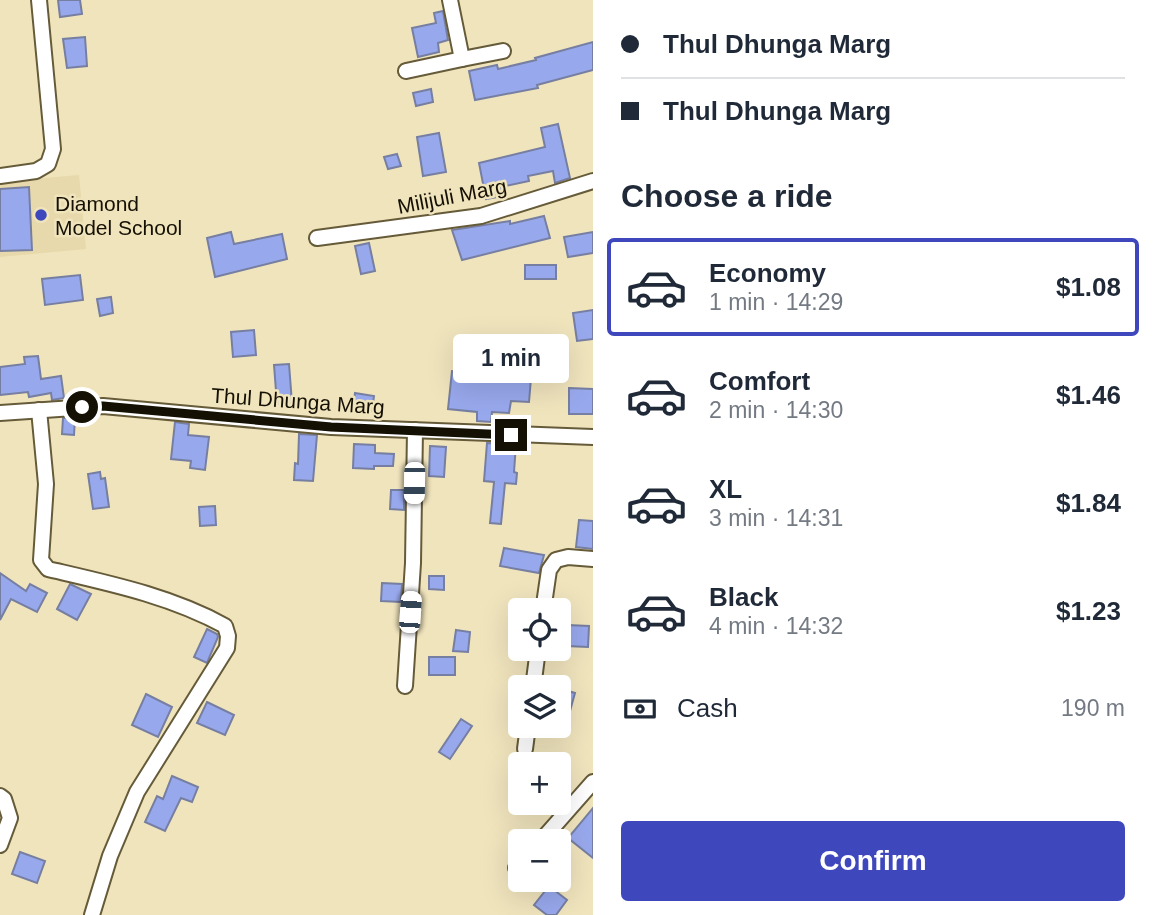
<!DOCTYPE html>
<meta charset="utf-8">
<style>
body{margin:0;font-family:Helvetica,sans-serif;background:#f6f6f7;color:#1f2937;height:100vh;display:flex;flex-direction:column;font-size:26px;white-space:nowrap}
*{box-sizing:border-box;margin:0}
p{font-size:23px;color:#747a83}
.icon{flex:none;width:38px;height:38px;fill:none;stroke:currentColor;stroke-width:2;stroke-linecap:round;stroke-linejoin:round}
.map{position:relative;flex:1;overflow:hidden}
.details{display:flex;flex-direction:column;background:#fff;width:560px}
.details>*{flex:none}
.top-card{display:grid;align-content:center;height:154px;padding:0 28px;background:#fff}
.fabs{position:absolute;left:508px;top:598px;display:grid;gap:14px}
.fabs a{display:grid;place-items:center;width:63px;height:63px;border-radius:7px;background:#fff;box-shadow:0 7px 28px #0002;font-size:35px}
.end{position:absolute;width:32px;height:32px;margin:-16px;border:9px solid #141003;background:#fff;box-shadow:0 0 0 4px #fff}
.from{border-radius:50%}
.bubble{position:absolute;height:49px;border-radius:7px;background:#fff;box-shadow:0 7px 28px #0002;font-size:23px;font-weight:800;line-height:49px;text-align:center}
.car{position:absolute;width:21px;height:42px;margin:-21px -10px;border-radius:9px;box-shadow:0 0 5px 2px #0007;background:linear-gradient(#fff 24%,#345 0 40%,#fff 0 76%,#345 0 86%,#fff 0)}
.top-card b{display:flex;align-items:center;gap:24px;height:66px;font-size:26px}
.top-card b+b{border-top:2px solid #e0e1e3}
.top-card i{width:18px;height:18px;background:#1f2937}
ul{padding:0;list-style:none}
li{display:flex;align-items:center;gap:21px;height:98px;margin:0 14px 10px;padding:0 14px;border:4px solid transparent;border-radius:7px}
li div{flex:1}
li b{display:block;font-size:26px}
li em{font-style:normal;font-weight:800}
li.on{border-color:#3e48bc}
li>.icon{width:63px;height:63px;stroke-width:1.5}
h2{padding:0 28px;font-size:32px;line-height:84px}
.pay{display:flex;align-items:center;gap:18px;height:77px;padding:0 28px;font-size:26px}
.pay p{margin-inline-start:auto}
.primary-button{display:flex;gap:14px;margin-top:auto;padding:14px 28px}
.primary-button a{flex:1;height:80px;border-radius:7px;background:#3e48bc;color:#fff;font-size:28px;font-weight:800;line-height:80px;text-align:center}
main{display:flex;flex:1;min-height:0}
.map>svg:first-child{display:block}
</style>
<main>
<div class="map">
<svg width="593" height="915" viewBox="0 0 593 915">
<rect width="100%" height="100%" fill="#f0e4bd"/>
<!-- built -->
<polygon fill="#e7d9ab" points="79,175 86,249 0,257 0,182"/>
<!-- building -->
<g fill="#98a8ec" stroke="#767fa1" stroke-width="2">
<polygon points="58,0 80,0 82,14 60,17"/>
<polygon points="443,11 448,40 438,43 439,52 418,57 412,28 436,23 434,13"/>
<polygon points="85,37 87,66 67,68 63,39"/>
<polygon points="593,42 593,70 537,85 538,88 475,100 469,71 497,65 498,69 536,60 535,58"/>
<polygon points="431,89 433,102 416,106 413,93"/>
<polygon points="558,124 570,178 555,183 553,171 528,176 529,181 501,187 503,196 486,199 479,163 545,147 541,128"/>
<polygon points="439,133 446,172 423,176 417,137"/>
<polygon points="397,154 401,166 388,169 384,157"/>
<polygon points="29,187 32,250 0,251 0,189"/>
<polygon points="544,216 550,238 462,260 452,230 510,221 510,224"/>
<polygon points="231,232 234,244 282,234 287,259 215,277 207,238"/>
<polygon points="593,232 593,253 568,257 564,237"/>
<polygon points="369,243 375,271 361,274 355,246"/>
<rect x="525" y="265" width="31" height="14"/>
<polygon points="80,275 83,300 45,305 42,279"/>
<polygon points="111,297 113,313 100,316 97,299"/>
<polygon points="593,310 593,339 577,341 573,313"/>
<polygon points="254,330 256,355 233,357 231,332"/>
<polygon points="38,356 41,379 61,376 64,398 52,400 51,393 29,397 28,392 0,395 0,367 25,364 24,357"/>
<polygon points="477,363 495,364 494,376 531,378 529,402 511,401 509,413 492,412 491,422 477,421 477,412 448,409 452,371 476,373"/>
<polygon points="289,364 292,403 277,404 274,365"/>
<polygon points="569,388 593,389 593,414 569,414"/>
<polygon points="355,393 374,396 372,411 353,409"/>
<polygon points="63,418 75,418 74,435 62,434"/>
<polygon points="175,422 189,424 188,435 209,437 205,470 190,468 191,461 171,459"/>
<polygon points="299,434 317,435 313,481 294,480 295,463 298,464"/>
<polygon points="487,443 516,444 514,472 517,473 516,484 505,483 501,524 490,523 494,482 484,481"/>
<polygon points="354,444 375,445 375,453 394,454 393,466 374,466 374,469 353,468"/>
<polygon points="430,446 446,447 444,477 429,476"/>
<polygon points="100,472 101,479 105,478 109,507 93,509 88,474"/>
<polygon points="391,490 404,490 404,510 390,509"/>
<polygon points="215,506 216,525 200,526 199,507"/>
<polygon points="579,520 593,521 593,549 576,547"/>
<polygon points="504,548 544,555 539,573 500,566"/>
<polygon points="0,573 26,591 30,584 47,593 37,612 11,599 0,620"/>
<polygon points="429,576 444,576 444,590 429,589"/>
<polygon points="382,583 402,584 401,602 381,601"/>
<polygon points="70,584 91,594 77,620 57,609"/>
<polygon points="567,625 589,626 588,647 566,646"/>
<polygon points="207,629 217,634 218,637 207,663 194,657"/>
<polygon points="456,630 470,632 468,652 453,651"/>
<rect x="429" y="657" width="26" height="18"/>
<polygon points="558,688 575,693 570,711 558,708"/>
<polygon points="146,694 172,707 158,737 132,725"/>
<polygon points="207,702 234,715 225,735 197,723"/>
<polygon points="461,719 472,726 450,759 439,752"/>
<polygon points="172,776 198,787 192,802 181,798 165,831 145,822 157,796 163,799"/>
<polygon points="593,808 593,858 568,838"/>
<polygon points="20,852 45,861 37,883 12,874"/>
<polygon points="549,886 567,900 556,915 547,915 534,905"/>
</g>
<g fill="none" stroke-linecap="round" stroke-linejoin="round">
<defs>
<g id="minor">
<polyline points="462,59 503,51"/>
<polyline points="406,71 462,59 450,0"/>
<polyline points="0,176 36,171 48,164 53,149 39,0"/>
<polyline points="317,238 481,216 593,181"/>
<path d="M 39,410 L 46,484 L 41,560 L 48,569 C 108,583 171,596 225,626 L 228,636 L 227,648 L 137,792 L 110,856 L 92,915"/>
<polyline points="0,413 103,406 331,427 593,437"/>
<polyline points="543,611 549,570 556,560 568,557 593,559"/>
<polyline points="405,686 413,563 415,430"/>
<polyline points="533,688 538,649"/>
<polyline points="525,749 528,726"/>
<polyline points="0,796 4,799 10,818 0,845"/>
<polyline points="540,842 593,782"/>
<polyline points="516,868 520,864"/>
</g>
</defs>
<!-- minor casing -->
<use href="#minor" stroke="#665b39" stroke-width="18"/>
<!-- minor -->
<use href="#minor" stroke="#fff" stroke-width="14"/>
</g>
<g fill="none" stroke-linecap="round" stroke-linejoin="round">
<!-- route -->
<polyline stroke="#141003" stroke-width="9" points="82,407 103,406 331,427 511,435"/>
</g>
<!-- markers -->
<circle fill="#3e48bc" stroke="#f0e4bd" stroke-width="2.5" cx="41" cy="215" r="7"/>
<g text-anchor="middle" dominant-baseline="central" stroke-width="5" stroke-linejoin="round" paint-order="stroke">
<!-- street labels -->
<g font-size="21" fill="#141003" stroke="#f0e4bd">
<text transform="translate(452 196) rotate(-11)">Milijuli Marg</text>
<text transform="translate(298 401) rotate(4)">Thul Dhunga Marg</text>
</g>
<!-- poi labels -->
<g font-size="21" fill="#141003" stroke="#f0e4bd" text-anchor="start">
<text x="55" y="203">Diamond<tspan x="55" dy="24">Model School</tspan></text>
</g>
</g>
</svg>
<div class="fabs">
<a><svg class="icon" aria-label="locate" viewBox="0 0 24 24"><circle cx="12" cy="12" r="6"/><path d="M12 2v4M12 18v4M2 12h4M18 12h4"/></svg></a>
<a><svg class="icon" aria-label="layers" viewBox="0 0 24 24"><path d="M12 4l9 5-9 5-9-5zM3 14l9 5 9-5"/></svg></a>
<a>+</a>
<a>−</a>
</div>
<i class="end from" style="left:82px;top:407px"></i>
<i class="end" style="left:511px;top:435px"></i>
<div class="bubble" style="left:453px;top:334px;width:116px">1 min</div>
<i class="car" style="left:414px;top:483px;rotate:181deg"></i>
<i class="car" style="left:410px;top:612px;rotate:4deg"></i>
</div>
<section class="details">
<div class="top-card">
<b><i class="from"></i>Thul Dhunga Marg</b>
<b><i></i>Thul Dhunga Marg</b>
</div>
<h2>Choose a ride</h2>
<ul>
<li class="on"><svg class="icon" aria-label="car" viewBox="0 0 24 24"><path d="M5 17H2v-5l4-1 3-4h7l3 4 3 1v5h-3M9 17h6M6 11h13"/><circle cx="7" cy="17" r="2"/><circle cx="17" cy="17" r="2"/></svg><div><b>Economy</b><p>1 min · 14:29</p></div><em>$1.08</em></li>
<li><svg class="icon" aria-label="car" viewBox="0 0 24 24"><path d="M5 17H2v-5l4-1 3-4h7l3 4 3 1v5h-3M9 17h6M6 11h13"/><circle cx="7" cy="17" r="2"/><circle cx="17" cy="17" r="2"/></svg><div><b>Comfort</b><p>2 min · 14:30</p></div><em>$1.46</em></li>
<li><svg class="icon" aria-label="car" viewBox="0 0 24 24"><path d="M5 17H2v-5l4-1 3-4h7l3 4 3 1v5h-3M9 17h6M6 11h13"/><circle cx="7" cy="17" r="2"/><circle cx="17" cy="17" r="2"/></svg><div><b>XL</b><p>3 min · 14:31</p></div><em>$1.84</em></li>
<li><svg class="icon" aria-label="car" viewBox="0 0 24 24"><path d="M5 17H2v-5l4-1 3-4h7l3 4 3 1v5h-3M9 17h6M6 11h13"/><circle cx="7" cy="17" r="2"/><circle cx="17" cy="17" r="2"/></svg><div><b>Black</b><p>4 min · 14:32</p></div><em>$1.23</em></li>
</ul>
<div class="pay"><svg class="icon" aria-label="cash" viewBox="0 0 24 24"><path d="M3 7h18v10H3z"/><circle cx="12" cy="12" r="2"/></svg>Cash<p>190 m</p></div>
<div class="primary-button"><a>Confirm</a></div>
</section>
</main>
